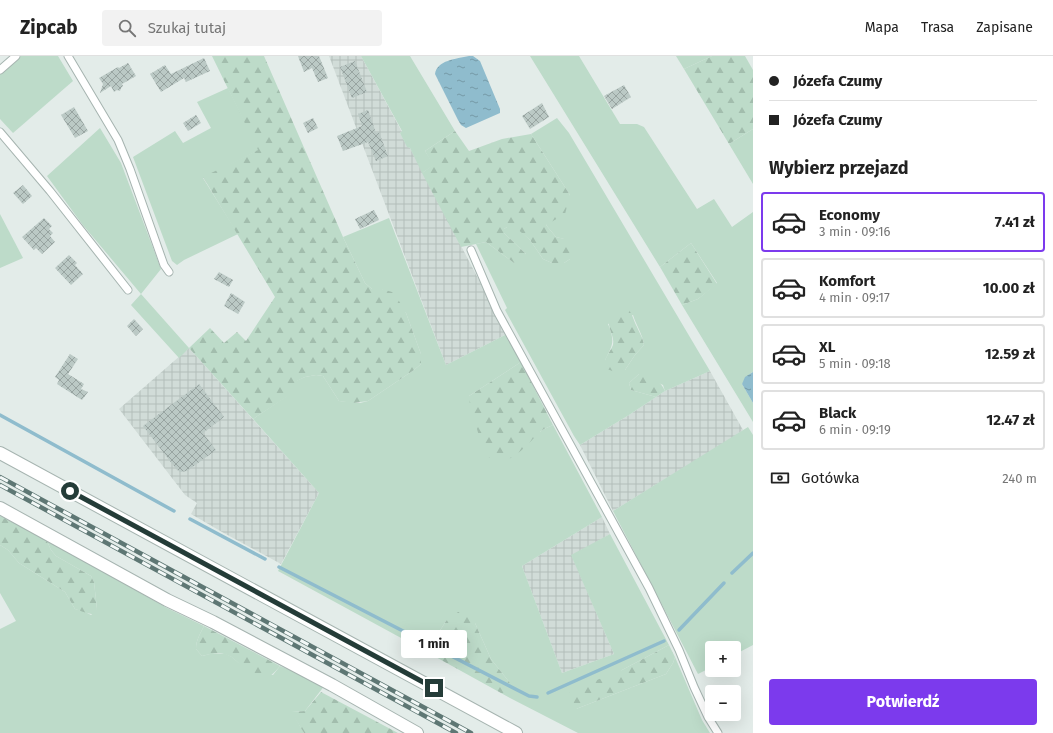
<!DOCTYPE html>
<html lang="pl">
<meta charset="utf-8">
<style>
body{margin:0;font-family:"Fira Sans",sans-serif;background:#f2f2f2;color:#222;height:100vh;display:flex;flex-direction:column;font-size:15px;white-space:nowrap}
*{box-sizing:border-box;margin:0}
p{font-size:13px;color:#767676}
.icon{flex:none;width:22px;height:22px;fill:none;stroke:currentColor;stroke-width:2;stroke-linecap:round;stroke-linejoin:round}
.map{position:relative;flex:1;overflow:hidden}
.drawer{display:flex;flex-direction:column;background:#fff;width:300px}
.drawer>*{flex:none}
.top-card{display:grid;align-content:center;height:88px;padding:0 16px;background:#fff}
.controls{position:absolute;left:705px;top:585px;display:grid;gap:8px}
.controls a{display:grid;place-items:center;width:36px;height:36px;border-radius:4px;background:#fff;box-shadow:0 4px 16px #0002;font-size:20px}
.end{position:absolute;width:18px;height:18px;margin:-9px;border:5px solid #243c38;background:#fff;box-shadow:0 0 0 2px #fff}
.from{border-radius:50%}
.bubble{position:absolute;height:28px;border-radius:4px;background:#fff;box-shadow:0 4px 16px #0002;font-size:13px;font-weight:700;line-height:28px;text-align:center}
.top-card b{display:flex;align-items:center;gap:14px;height:38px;font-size:15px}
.top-card b+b{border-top:1px solid #e0e0e0}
.top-card i{width:10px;height:10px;background:#222}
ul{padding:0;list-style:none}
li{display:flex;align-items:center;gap:12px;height:60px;margin:0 8px 6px;padding:0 8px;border:2px solid #e0e0e0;border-radius:4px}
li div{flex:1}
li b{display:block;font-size:15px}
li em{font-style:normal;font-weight:700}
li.selected{border-color:#7c3aed}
li>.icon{width:36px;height:36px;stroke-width:1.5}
h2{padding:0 16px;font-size:18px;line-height:48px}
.pay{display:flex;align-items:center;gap:10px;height:44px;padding:0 16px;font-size:15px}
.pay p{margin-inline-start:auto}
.action{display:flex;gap:8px;margin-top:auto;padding:8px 16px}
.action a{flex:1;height:46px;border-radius:4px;background:#7c3aed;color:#fff;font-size:16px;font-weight:700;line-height:46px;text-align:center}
header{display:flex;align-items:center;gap:24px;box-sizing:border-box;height:56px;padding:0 20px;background:#fff;border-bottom:1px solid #e0e0e0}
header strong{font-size:19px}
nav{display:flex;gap:22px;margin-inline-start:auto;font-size:14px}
.search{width:280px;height:36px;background:#f2f2f2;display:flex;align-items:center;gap:10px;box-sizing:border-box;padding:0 14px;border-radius:4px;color:#767676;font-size:15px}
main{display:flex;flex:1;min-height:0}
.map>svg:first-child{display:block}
</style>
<header>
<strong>Zipcab</strong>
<div class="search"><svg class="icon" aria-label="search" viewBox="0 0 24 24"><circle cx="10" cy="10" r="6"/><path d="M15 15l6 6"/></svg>Szukaj tutaj</div>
<nav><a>Mapa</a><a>Trasa</a><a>Zapisane</a></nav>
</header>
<main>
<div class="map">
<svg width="753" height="677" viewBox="0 0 753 677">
<defs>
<pattern id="industrial-grid" width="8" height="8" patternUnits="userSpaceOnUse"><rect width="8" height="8" fill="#d1dcd8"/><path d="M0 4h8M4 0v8" fill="none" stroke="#b3beba"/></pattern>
<pattern id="forest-firs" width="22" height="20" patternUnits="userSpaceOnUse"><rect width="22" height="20" fill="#bddbc9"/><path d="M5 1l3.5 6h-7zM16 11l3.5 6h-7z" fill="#a2bdad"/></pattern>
<pattern id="water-ripples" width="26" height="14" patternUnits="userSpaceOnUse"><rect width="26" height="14" fill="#8fbccd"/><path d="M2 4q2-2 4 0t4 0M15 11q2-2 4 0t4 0" fill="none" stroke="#759aa7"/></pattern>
<pattern id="building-cross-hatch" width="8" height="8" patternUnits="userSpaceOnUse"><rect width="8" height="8" fill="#bbc9c5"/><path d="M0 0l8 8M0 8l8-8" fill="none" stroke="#98a4a1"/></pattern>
</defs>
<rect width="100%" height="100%" fill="#e3ece9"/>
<!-- industrial -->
<g fill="url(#industrial-grid)">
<polygon points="329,0 361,0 402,76 400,77 407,90 410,92 507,278 446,309"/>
<polygon points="189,292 319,437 281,508 222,476 191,458 197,447 185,439 119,353"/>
<polygon points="710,315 743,374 732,382 613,455 580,389 629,359 665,335"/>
<polygon points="602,461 610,478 572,500 614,598 562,617 522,510"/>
</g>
<!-- grass -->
<g fill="#bddbc9" fill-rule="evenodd">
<polygon points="21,0 58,0 73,25 13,77 0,63 0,18"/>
<polygon points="361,0 410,0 455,75 425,95 434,109 422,117 410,92 407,91 400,77 402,75"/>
<polygon points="530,0 579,0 620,68 637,68 644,71 697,153 714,143 732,171 753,156 753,316 751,317 742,328 753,347 753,366 682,249 698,243 717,227 691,187 660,211"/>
<polygon points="676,0 712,0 684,13"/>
<polygon points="228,32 259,94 203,122 238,178 184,204 177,209 172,205 133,101 175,75 183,87 211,72 197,46"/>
<path d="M 557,62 L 569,77 L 710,315 L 665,335 L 663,329 L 639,318 L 629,327 L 631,334 L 656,341 L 629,359 L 580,389 L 574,380 L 505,254 L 507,252 L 476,188 L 486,186 L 514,207 L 526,198 L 504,177 L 504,173 L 507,171 L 515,170 L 530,184 L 543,203 L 552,207 L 564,207 L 570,203 L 564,183 L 556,181 L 546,169 L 570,139 L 531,78 ZM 633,259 C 636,269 643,279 644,289 L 635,299 L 625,314 L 605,304 C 613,289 615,285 608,268 Z"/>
<polygon points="100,72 121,107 161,213 141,238 189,292 179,302 131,249 141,238 82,168 47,120"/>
<polygon points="753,73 753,128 729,88"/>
<polygon points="0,158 23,202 0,212"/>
<polygon points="389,162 446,309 507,278 521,306 469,340 540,376 544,373 553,369 602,461 522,510 562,617 614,598 571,499 610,478 669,589 622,614 576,653 666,618 673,607 675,601 702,664 710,677 578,677 510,642 510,627 491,603 475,567 446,565 441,573 436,578 426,580 414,589 278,515 319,437 253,363 287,340 296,325 305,321 316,319 323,320 339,345 360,347 368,345 414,314 421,308 421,298 406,257 382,233 372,233 365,227 343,181"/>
<polygon points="748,371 753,379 753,589 734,599 734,592 712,592 712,611 698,618 613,455"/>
<path d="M 46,483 L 167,552 L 204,570 C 200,578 196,584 196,593 L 202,600 L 210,598 L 226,598 L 232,601 L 240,608 L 273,619 L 280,610 L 325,629 L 305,655 L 292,656 L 304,677 L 0,677 L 0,573 L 16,565 L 0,537 L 0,489 L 8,494 L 19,507 L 65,536 L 75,553 L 83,555 L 91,559 L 97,553 L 94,526 L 91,520 L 56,500 L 51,494 Z"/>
</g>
<!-- forest -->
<g fill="url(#forest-firs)">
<polygon points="212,0 264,0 343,181 365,227 372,233 382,233 392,236 399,245 406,257 421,298 421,308 414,314 368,345 353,347 339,345 323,320 316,319 305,321 297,325 288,340 253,363 189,292 210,272 224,287 237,276 246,285 275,241 203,121 258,94"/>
<polygon points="712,0 745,0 753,14 753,73 729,88 684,13"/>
<polygon points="455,75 469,95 502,83 531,78 570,139 565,158 546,169 556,181 569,184 571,193 570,203 564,207 552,207 543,203 530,184 515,171 507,171 504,173 504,177 526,198 525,203 523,206 514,207 486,186 461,191 422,117 433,109 425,95"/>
<polygon points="691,187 717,228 698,243 682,249 660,211"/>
<path d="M 627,251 C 633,259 633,263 637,271 C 640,278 643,282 644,289 L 635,299 L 625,314 L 615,316 L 607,313 L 605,304 C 607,299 611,294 613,289 C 615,280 607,273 609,261 L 621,252 Z"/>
<path d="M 521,306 L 553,369 L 544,373 L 540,376 C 525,390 505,419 484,397 L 470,349 L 469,340 Z"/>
<path d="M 644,317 C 653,320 661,326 665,335 L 656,341 L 631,334 L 629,327 L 639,318 Z"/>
<path d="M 0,460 L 46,483 L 51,494 L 56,500 L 91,520 L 94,526 L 97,553 L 96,558 C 89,559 82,555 75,553 L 65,536 L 19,507 L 8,494 L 0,489 Z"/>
<polygon points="458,556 466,556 475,567 491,603 510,627 510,642 414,589 426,580 436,578 441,573 446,565"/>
<path d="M 204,570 L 280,610 C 274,617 269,623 260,622 C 244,620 240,603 227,599 C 220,596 210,598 202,600 L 196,593 C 196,584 200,578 204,570 Z"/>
<polygon points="669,589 675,601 673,607 666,618 576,653 569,635 622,614"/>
<polygon points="321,636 398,677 304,677 291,656 305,655"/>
</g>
<!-- water -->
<g fill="url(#water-ripples)">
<path d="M 469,0 L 473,0 L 480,5 L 500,53 L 500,57 L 466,72 L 461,69 L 458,64 L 435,18 C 437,4 456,3 469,0 Z"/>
<polygon points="753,316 753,347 742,328 745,321"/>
</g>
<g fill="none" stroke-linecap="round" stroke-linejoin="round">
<!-- stream -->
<g stroke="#8fbccd" stroke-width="3.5">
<polyline points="0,359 174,455"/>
<polyline points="190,463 265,503"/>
<polyline points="279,511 529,640 537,641"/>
<polyline points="732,517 753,497"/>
<polyline points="679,574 724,527"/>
<polyline points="548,637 664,585"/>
</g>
</g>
<!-- building -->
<g fill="url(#building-cross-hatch)">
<polygon points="298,0 319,0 328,22 318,26 312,12 304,16"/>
<polygon points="204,2 210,15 186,26 184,22 161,36 150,18 165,9 171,18"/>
<polygon points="355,5 367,36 352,42 340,11"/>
<polygon points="128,7 136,20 122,28 123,30 121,32 120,35 117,34 114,36 111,30 100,37 103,28 99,22 118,11 119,12"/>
<polygon points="624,29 631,41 612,53 604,40"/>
<polygon points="542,47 549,61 530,73 522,60"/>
<polygon points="74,51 88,75 75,82 61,59"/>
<polygon points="368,54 376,77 379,76 388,100 376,105 368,86 343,95 337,80 362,70 358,58"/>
<polygon points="196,59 201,67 188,75 183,67"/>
<polygon points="313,62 318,72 308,77 303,67"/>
<polygon points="23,129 32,140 23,148 13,137"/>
<polygon points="374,154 379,164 360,173 355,163"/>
<polygon points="44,162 52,170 49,173 53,177 50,180 55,186 42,198 36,192 34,194 22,181"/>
<polygon points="69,199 77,207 75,209 83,218 71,229 55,212"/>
<polygon points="219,216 233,224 229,231 214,223"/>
<polygon points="231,237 245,246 238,258 224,250"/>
<polygon points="134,263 143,273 136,280 127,270"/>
<polygon points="70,298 78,303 68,318 84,328 81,333 88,336 82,344 57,328 59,324 55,321"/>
<polygon points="199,328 224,361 203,377 216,394 187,415 180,416 176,413 143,370"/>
</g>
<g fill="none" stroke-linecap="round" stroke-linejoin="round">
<defs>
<g id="lane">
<polyline points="68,0 118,84 130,113 164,209 169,216"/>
<polyline points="0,14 16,0"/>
<polyline points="0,76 50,135 128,234"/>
<polyline points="471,194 497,255 649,532 679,594 694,631 708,661 718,677"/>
</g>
<g id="street">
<polyline points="0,397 516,677"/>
<polyline points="0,452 167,544 213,566 332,629 417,677"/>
</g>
</defs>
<!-- lane casing -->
<use href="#lane" stroke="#a6b4b0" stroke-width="9"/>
<!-- street casing -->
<use href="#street" stroke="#a6b4b0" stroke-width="14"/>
<!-- lane -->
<use href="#lane" stroke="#fff" stroke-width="7"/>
<!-- street -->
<use href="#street" stroke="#fff" stroke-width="12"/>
<defs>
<g id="rail">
<polyline points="0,421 471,677"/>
<polyline points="0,429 456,677"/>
</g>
</defs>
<!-- rail casing -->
<use href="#rail" stroke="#5e7774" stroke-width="4.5"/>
<!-- rail -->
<use href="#rail" stroke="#f3f8f7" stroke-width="3" stroke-dasharray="9" stroke-linecap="butt"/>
</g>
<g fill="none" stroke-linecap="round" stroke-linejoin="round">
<!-- route -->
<polyline stroke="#243c38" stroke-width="5" points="70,435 434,632"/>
</g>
</svg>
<div class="controls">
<a>+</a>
<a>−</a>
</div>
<i class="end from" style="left:70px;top:435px"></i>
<i class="end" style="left:434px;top:632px"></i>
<div class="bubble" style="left:401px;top:574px;width:66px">1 min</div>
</div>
<section class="drawer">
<div class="top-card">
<b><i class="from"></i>Józefa Czumy</b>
<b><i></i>Józefa Czumy</b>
</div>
<h2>Wybierz przejazd</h2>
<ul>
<li class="selected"><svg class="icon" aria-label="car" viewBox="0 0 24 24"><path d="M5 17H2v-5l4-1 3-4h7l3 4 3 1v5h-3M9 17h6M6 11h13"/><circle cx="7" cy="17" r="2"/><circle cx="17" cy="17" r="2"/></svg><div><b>Economy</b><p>3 min · 09:16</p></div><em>7.41 zł</em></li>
<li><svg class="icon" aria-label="car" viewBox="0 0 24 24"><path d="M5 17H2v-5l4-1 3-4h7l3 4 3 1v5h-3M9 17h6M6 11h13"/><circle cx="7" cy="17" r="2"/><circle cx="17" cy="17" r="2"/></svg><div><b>Komfort</b><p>4 min · 09:17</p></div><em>10.00 zł</em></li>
<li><svg class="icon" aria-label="car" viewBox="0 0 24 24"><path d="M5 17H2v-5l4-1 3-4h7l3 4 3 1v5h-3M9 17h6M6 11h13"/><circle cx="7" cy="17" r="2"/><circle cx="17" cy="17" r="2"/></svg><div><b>XL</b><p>5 min · 09:18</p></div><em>12.59 zł</em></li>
<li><svg class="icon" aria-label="car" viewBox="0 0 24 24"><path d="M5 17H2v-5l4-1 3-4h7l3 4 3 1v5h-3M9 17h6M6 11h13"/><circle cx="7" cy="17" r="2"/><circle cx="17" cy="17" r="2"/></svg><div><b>Black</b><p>6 min · 09:19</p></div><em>12.47 zł</em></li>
</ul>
<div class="pay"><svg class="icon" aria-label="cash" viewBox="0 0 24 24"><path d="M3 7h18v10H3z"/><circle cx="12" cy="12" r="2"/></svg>Gotówka<p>240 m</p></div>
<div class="action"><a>Potwierdź</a></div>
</section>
</main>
